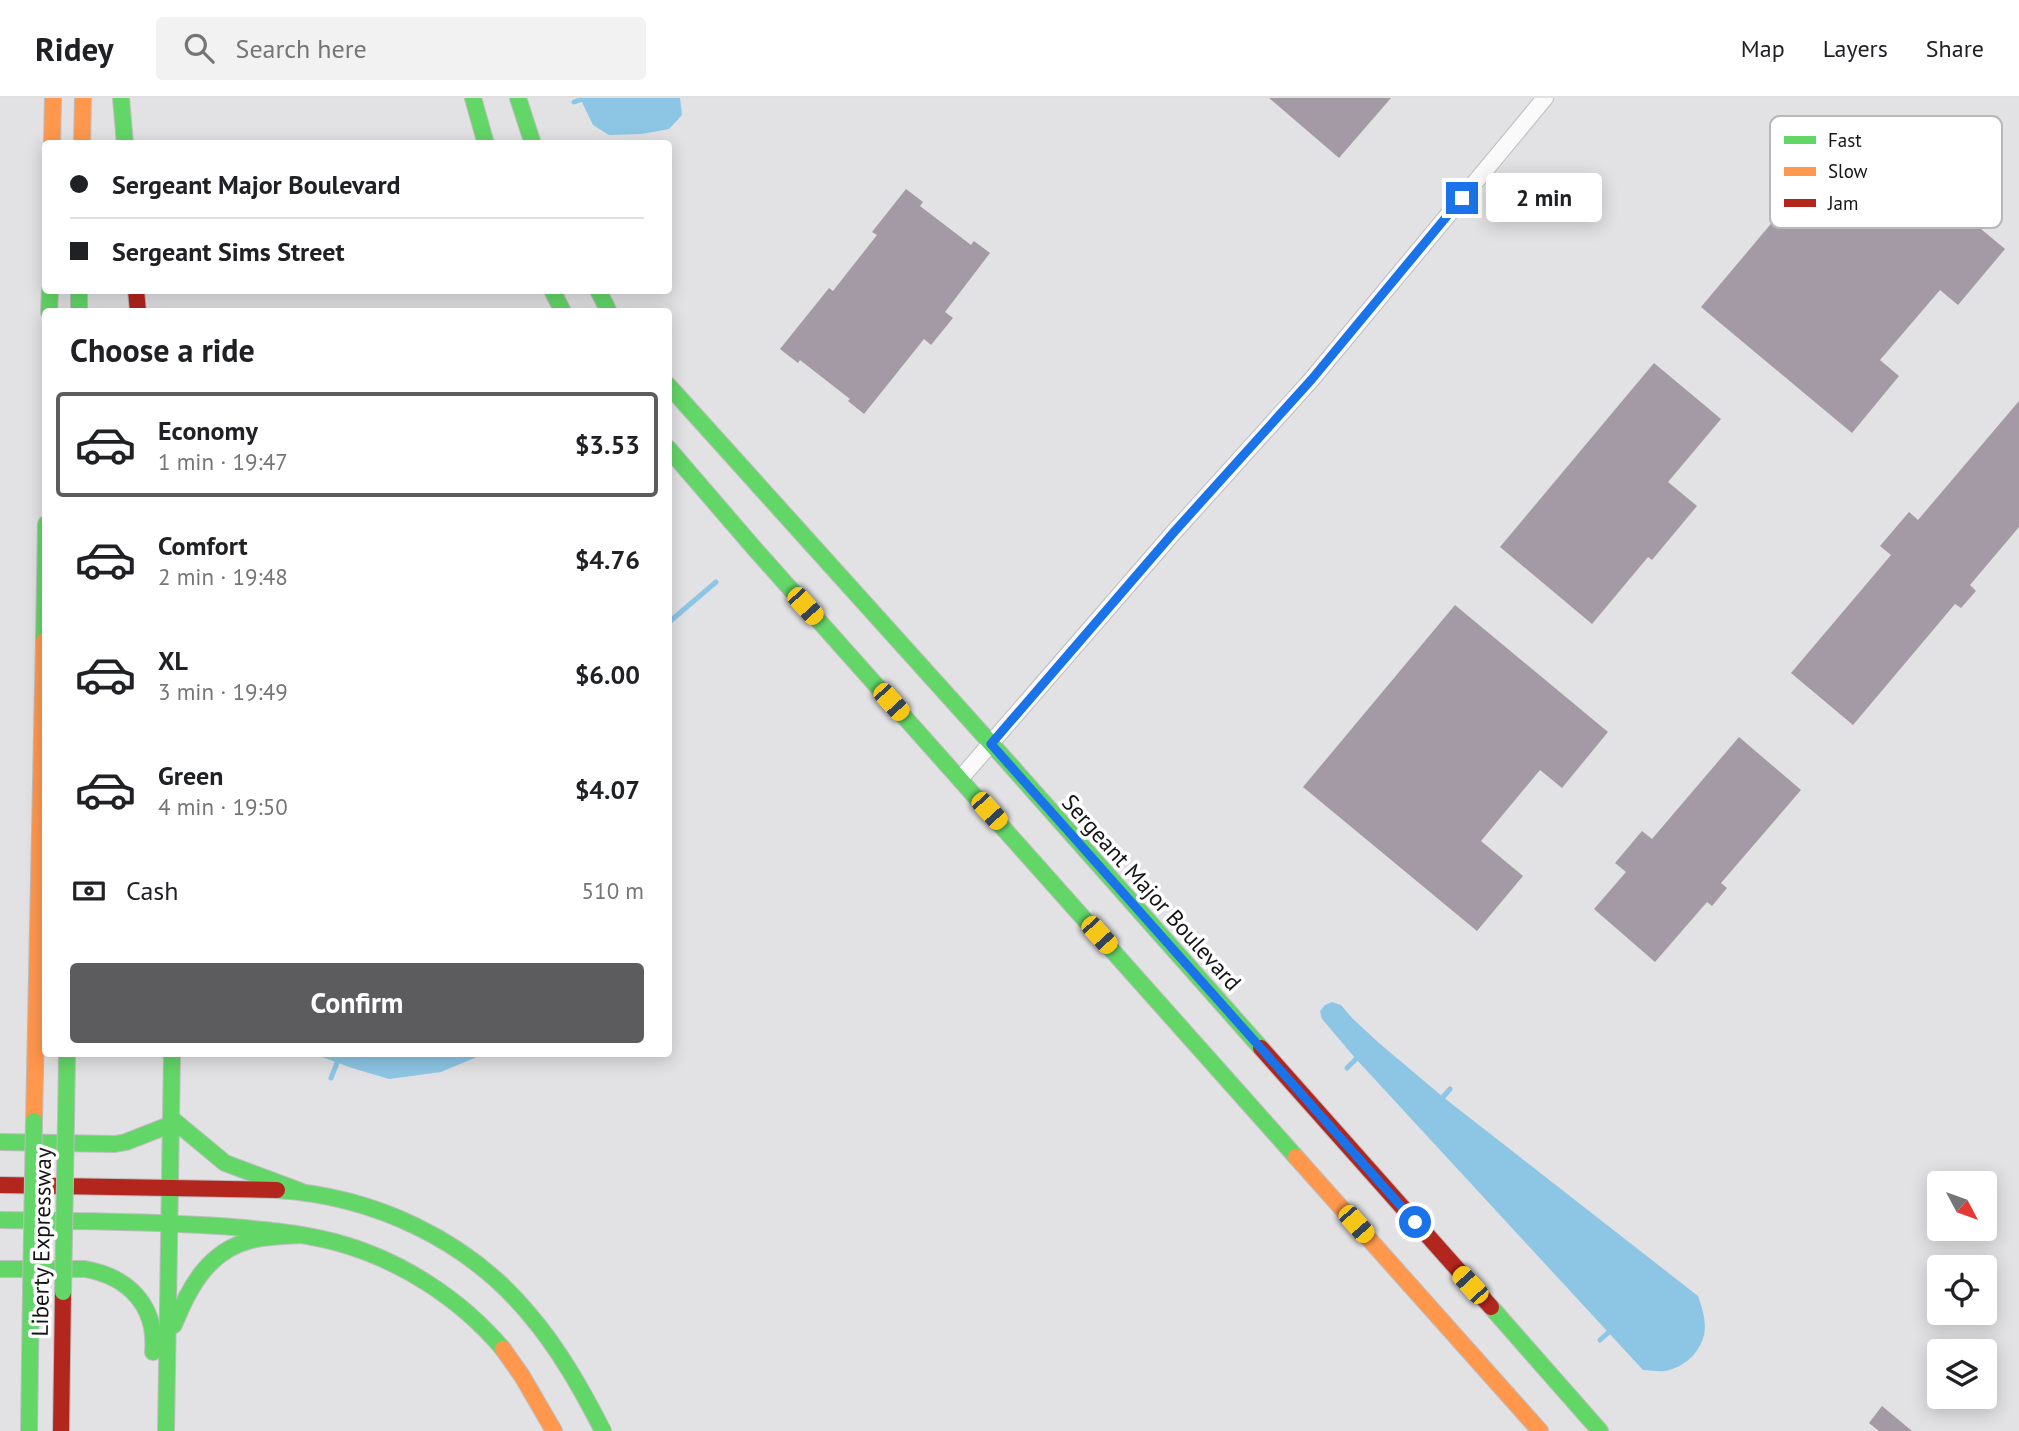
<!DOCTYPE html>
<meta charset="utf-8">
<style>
body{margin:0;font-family:"PT Sans",sans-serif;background:#f2f2f2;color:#202124;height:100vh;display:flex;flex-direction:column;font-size:26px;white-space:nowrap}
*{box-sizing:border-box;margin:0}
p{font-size:23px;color:#757577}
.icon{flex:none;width:38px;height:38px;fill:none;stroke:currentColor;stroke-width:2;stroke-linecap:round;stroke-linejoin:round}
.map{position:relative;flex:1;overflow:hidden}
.sheet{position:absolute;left:42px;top:210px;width:630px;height:749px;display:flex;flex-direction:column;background:#fff;border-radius:7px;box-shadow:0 4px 18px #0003}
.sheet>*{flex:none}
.hud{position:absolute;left:42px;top:42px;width:630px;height:154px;border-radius:7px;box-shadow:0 4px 18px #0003;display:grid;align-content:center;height:154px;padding:0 28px;background:#fff}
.needle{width:46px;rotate:131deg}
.controls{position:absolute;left:1927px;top:1073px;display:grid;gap:14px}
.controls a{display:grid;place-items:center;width:70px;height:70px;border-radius:7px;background:#fff;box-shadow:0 4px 18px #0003;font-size:35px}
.end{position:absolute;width:32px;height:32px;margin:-16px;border:9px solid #1a73e8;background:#fff;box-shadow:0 0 0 4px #fff}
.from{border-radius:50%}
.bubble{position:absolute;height:49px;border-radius:7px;background:#fff;box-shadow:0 4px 18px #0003;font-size:23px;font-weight:700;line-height:49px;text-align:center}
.car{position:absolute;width:21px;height:42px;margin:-21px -10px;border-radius:9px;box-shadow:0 0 5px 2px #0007;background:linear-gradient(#f5c518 24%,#345 0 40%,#f5c518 0 76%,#345 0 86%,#f5c518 0)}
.hud b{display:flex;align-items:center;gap:24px;height:66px;font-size:26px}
.hud b+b{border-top:2px solid #e0e0e0}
.hud i{width:18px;height:18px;background:#202124}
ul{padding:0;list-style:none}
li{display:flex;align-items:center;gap:21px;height:105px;margin:0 14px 10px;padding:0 14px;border:4px solid transparent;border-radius:7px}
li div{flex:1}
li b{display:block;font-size:26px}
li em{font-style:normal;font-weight:700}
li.selected{border-color:#5c5b5d}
li>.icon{width:63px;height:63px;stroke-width:1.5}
h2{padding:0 28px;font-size:32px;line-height:84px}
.pay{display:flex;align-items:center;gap:18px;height:77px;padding:0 28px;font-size:26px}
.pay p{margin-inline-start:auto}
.button{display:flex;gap:14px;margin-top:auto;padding:14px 28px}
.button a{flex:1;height:80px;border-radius:7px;background:#5c5b5d;color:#fff;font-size:28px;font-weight:700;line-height:80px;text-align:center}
header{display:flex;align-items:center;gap:42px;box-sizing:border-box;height:98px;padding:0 35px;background:#fff;border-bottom:2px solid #e0e0e0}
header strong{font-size:33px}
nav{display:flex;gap:38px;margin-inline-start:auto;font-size:24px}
.search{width:490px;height:63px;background:#f2f2f2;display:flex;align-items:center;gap:18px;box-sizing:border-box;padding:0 24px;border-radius:7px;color:#757577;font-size:26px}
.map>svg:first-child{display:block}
</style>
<header>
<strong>Ridey</strong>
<div class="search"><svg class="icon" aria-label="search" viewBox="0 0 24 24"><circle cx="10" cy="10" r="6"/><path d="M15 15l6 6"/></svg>Search here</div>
<nav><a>Map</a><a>Layers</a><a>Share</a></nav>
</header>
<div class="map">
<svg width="2019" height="1333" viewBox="0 0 2019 1333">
<rect width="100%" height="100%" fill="#e2e1e3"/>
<!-- water -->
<g fill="#8dc6e5">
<polygon points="580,0 680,0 682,17 669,31 642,36 609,37 593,27"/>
<path d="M 1332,904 L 1341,907 L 1352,920 L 1379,945 L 1443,999 L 1698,1198 C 1702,1210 1707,1224 1704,1237 C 1700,1255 1683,1270 1665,1273 C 1658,1274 1650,1272 1643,1272 L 1356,961 L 1322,921 L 1320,913 L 1325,907 Z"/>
<polygon points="314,956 484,956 441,974 389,981 352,970"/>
</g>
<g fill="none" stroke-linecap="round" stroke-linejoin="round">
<!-- stream -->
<g stroke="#8dc6e5" stroke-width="5">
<polyline points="574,4 580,2"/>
<polyline points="668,525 716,484"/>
<polyline points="1347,970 1356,961"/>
<polyline points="331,980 337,965"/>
<polyline points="1443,999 1450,991"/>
<polyline points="1600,1242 1609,1234"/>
</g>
</g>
<!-- building -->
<g fill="#a49aa5">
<polygon points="1269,0 1391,0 1339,60"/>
<polygon points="1855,26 2005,151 1958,207 1940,192 1880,262 1899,278 1852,335 1701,209"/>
<polygon points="906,91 923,104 920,108 971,147 974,143 990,155 945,214 953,220 931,247 924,241 864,316 848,303 850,301 800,262 798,265 780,251 829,190 833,193 877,137 872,134"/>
<polygon points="1654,265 1721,321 1668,384 1697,408 1652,462 1648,459 1592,526 1500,449"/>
<polygon points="2019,303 2019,429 1970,487 1976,493 1961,510 1955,506 1853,627 1791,575 1891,457 1880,448 1909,414 1918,422"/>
<polygon points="1455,507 1608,634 1562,690 1540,672 1481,743 1523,778 1477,833 1303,689"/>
<polygon points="1739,639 1801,692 1721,785 1727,790 1712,808 1707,804 1655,864 1594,811 1626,774 1615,765 1642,733 1652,741"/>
<polygon points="1882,1308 1912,1333 1879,1333 1869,1325"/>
</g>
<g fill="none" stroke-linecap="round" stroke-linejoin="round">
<defs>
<polyline id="street" points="960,681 1174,434 1312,281 1545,0"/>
<g id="fast">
<polyline points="121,0 125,46"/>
<polyline points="473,0 486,46"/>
<polyline points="518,0 533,46"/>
<polyline points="79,192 79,214"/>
<polyline points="552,192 563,214"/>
<polyline points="598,192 609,214"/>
<polyline points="49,214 50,192"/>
<polyline points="668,287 1005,661 1261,950"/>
<polyline points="668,350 754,450 1296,1059"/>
<polyline points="44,543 46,426"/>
<polyline points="172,1021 225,1065 300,1093"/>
<polyline points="66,1023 67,956"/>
<polyline points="0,1044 115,1046 126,1044 172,1026"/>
<path d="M 277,1092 C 373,1098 467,1141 529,1216 C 559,1251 582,1292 603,1333"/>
<path d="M 0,1122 C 73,1123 146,1123 218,1128 C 257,1131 297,1134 335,1144 C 399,1161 460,1200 503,1251"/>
<path d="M 0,1171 L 85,1171 C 129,1179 157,1208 153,1254"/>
<polyline points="1491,1209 1600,1333"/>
<path d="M 174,1227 C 189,1189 209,1152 252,1142 C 268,1138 285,1138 301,1137"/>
<polyline points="29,1333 31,1192"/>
<polyline points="166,1333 172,956"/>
</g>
<g id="slow">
<polyline points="52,46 53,0"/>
<polyline points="82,46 83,0"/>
<polyline points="34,1023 44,543"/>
<polyline points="1296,1059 1540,1333"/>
<polyline points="503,1251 522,1278 554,1333"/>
</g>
<g id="jam">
<polyline points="136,192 138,214"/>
<polyline points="1261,950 1491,1209"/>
<polyline points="0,1087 277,1092"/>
<polyline points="61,1333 63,1194"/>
</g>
</defs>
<!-- street casing -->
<use href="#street" stroke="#bebdbf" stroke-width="18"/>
<!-- fast casing -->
<use href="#fast" stroke="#bebdbf" stroke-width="18"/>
<!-- slow casing -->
<use href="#slow" stroke="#bebdbf" stroke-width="18"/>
<!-- jam casing -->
<use href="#jam" stroke="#bebdbf" stroke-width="18"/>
<!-- street -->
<use href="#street" stroke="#fbfafb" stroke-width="16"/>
<!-- fast -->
<use href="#fast" stroke="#63d668" stroke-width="16"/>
<!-- slow -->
<use href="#slow" stroke="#ff974d" stroke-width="16"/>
<!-- jam -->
<use href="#jam" stroke="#b3261e" stroke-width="16"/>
<defs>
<g id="fast-bridge">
<polyline points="31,1192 34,1023"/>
<polyline points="63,1194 66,1023"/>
</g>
</defs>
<!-- fast-bridge casing -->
<use href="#fast-bridge" stroke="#bdbcbd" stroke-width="18" stroke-linecap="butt"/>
<!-- fast-bridge -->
<use href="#fast-bridge" stroke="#63d668" stroke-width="16"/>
</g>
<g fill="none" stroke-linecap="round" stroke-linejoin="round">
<!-- route -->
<polyline stroke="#1a73e8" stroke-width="9" points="1415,1124 991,646 1174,434 1312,281 1462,100"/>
</g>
<g text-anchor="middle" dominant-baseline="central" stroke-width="7" stroke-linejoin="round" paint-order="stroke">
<!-- street labels -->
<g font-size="23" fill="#141315" stroke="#fff">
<text transform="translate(1152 794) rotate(48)">Sergeant Major Boulevard</text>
<text transform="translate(41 1144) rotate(-89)">Liberty Expressway</text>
</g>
</g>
<!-- legend -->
<rect x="1770" y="18" width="232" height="112" rx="10" fill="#fff" stroke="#b8b8b9" stroke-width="2"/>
<rect x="1784" y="38" width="32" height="8" fill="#63d668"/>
<rect x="1784" y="69" width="32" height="9" fill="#ff974d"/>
<rect x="1784" y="101" width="32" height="8" fill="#b3261e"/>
<g font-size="19" fill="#141315">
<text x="1828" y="49">Fast</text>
<text x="1828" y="80">Slow</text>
<text x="1828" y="112">Jam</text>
</g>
</svg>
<div class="controls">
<a><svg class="needle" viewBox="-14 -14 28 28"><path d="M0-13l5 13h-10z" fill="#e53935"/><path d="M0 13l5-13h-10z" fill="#757577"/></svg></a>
<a><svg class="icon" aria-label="locate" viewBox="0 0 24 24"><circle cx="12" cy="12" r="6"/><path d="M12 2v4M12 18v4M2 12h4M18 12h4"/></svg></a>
<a><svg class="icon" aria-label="layers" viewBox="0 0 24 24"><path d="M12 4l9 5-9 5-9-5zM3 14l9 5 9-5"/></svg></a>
</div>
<i class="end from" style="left:1415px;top:1124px"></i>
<i class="end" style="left:1462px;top:100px"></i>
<div class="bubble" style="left:1486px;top:75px;width:116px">2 min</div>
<i class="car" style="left:805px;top:508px;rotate:138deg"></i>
<i class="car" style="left:891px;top:604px;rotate:138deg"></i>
<i class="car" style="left:989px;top:713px;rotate:138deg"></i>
<i class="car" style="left:1099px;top:837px;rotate:138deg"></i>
<i class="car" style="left:1356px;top:1126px;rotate:139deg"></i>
<i class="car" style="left:1470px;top:1187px;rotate:318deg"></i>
<div class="hud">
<b><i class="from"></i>Sergeant Major Boulevard</b>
<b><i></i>Sergeant Sims Street</b>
</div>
<section class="sheet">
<h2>Choose a ride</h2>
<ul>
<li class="selected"><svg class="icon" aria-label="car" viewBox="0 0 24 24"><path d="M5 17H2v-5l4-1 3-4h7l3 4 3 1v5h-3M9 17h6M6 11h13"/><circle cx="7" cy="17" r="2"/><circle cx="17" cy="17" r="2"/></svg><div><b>Economy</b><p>1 min · 19:47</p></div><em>$3.53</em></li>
<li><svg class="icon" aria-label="car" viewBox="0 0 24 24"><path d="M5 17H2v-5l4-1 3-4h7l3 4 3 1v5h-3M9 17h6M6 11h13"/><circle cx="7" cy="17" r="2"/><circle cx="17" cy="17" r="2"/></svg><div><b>Comfort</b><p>2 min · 19:48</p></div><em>$4.76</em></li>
<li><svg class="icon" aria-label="car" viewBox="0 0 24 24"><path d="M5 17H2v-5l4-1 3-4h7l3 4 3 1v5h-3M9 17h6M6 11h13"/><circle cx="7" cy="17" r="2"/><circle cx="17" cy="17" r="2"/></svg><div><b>XL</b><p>3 min · 19:49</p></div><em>$6.00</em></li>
<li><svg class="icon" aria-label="car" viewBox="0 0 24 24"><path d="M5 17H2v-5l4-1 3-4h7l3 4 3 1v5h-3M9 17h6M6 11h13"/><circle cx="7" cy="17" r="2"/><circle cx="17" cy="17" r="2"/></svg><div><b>Green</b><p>4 min · 19:50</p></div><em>$4.07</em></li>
</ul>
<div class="pay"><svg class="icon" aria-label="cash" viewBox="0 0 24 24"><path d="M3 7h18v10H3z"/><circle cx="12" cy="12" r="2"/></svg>Cash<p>510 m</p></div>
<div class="button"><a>Confirm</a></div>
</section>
</div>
